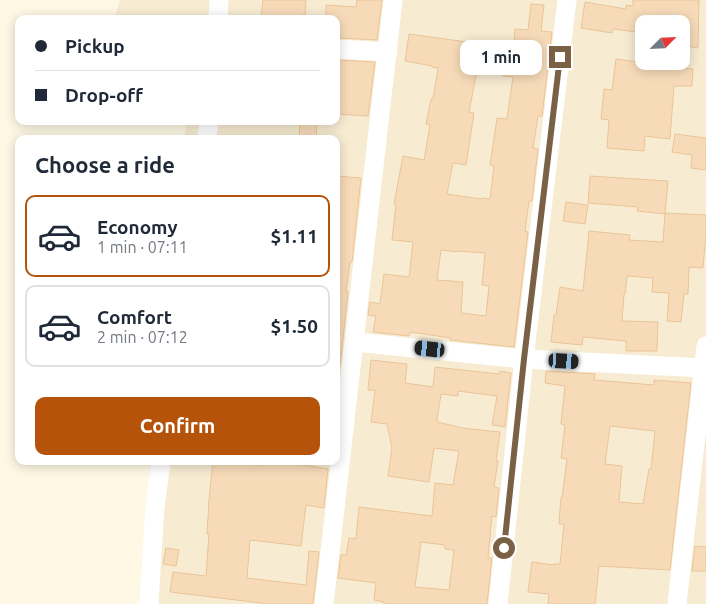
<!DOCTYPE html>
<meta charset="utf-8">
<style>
body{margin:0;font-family:Ubuntu,sans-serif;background:#f2f2f3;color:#1f2937;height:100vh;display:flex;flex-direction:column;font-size:19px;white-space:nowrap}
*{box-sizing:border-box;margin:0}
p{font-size:16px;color:#747a83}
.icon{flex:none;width:28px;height:28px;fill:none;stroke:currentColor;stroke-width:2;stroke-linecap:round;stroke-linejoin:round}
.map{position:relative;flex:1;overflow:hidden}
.sheet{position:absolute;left:15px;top:135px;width:325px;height:330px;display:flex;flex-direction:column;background:#fff;border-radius:10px;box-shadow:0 2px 12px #0003}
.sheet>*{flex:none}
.top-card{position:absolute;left:15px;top:15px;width:325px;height:110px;border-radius:10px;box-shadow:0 2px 12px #0003;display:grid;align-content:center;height:110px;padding:0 20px;background:#fff}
.needle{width:32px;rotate:66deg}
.controls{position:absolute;left:635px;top:15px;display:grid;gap:10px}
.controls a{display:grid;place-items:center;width:55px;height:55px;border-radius:10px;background:#fff;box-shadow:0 2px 12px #0003;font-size:25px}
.end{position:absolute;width:22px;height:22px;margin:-11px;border:6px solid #7a6146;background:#fff;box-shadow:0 0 0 2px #fff}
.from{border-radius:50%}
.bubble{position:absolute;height:35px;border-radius:10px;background:#fff;box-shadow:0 2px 12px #0003;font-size:16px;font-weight:600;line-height:35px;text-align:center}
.car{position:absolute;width:15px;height:30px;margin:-15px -8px;border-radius:6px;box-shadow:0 0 4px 1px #0007;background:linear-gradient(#222 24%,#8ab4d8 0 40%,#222 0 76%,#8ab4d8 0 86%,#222 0)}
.top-card b{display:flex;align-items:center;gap:18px;height:48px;font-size:19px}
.top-card b+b{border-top:1px solid #e0e1e3}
.top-card i{width:12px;height:12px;background:#1f2937}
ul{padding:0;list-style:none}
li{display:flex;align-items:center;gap:15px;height:82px;margin:0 10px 8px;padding:0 10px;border:2px solid #e0e1e3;border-radius:10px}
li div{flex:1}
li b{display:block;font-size:19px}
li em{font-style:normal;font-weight:600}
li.active{border-color:#b45309}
li>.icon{width:45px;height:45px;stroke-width:1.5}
h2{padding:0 20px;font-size:22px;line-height:60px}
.action{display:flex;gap:10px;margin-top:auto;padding:10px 20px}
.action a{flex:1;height:58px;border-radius:10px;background:#b45309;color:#fff;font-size:20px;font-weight:600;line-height:58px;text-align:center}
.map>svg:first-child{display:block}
</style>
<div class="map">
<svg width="706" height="604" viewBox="0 0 706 604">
<rect width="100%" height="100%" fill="#fef8e4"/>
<!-- residential -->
<path fill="#f7ecd2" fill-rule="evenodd" d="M 120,0 L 706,0 L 706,604 L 141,604 L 155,461 L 336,461 L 336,139 L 185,139 L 186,121 L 336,121 L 336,19 L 114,19 ZM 644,24 L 681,24 L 681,61 L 644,61 Z"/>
<!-- building -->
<g fill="#f7dbb9" stroke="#ebc497" fill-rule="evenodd">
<polygon points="263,0 306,0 305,15 301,15 301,19 261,19"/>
<polygon points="357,0 382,0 377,40 340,38 340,34 336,34 336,19 326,19 326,5 356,7"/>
<polygon points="633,0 699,0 698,48 681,45 681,24 644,24 644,33 613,29 612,33 581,28 585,2 626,9 626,5 633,6"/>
<path d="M 531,4 L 544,5 L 541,31 L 552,32 L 542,116 L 538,116 L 533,148 L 538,149 L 532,201 L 529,201 L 525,231 L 528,232 L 514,347 L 450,340 L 451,338 L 410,332 L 409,336 L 373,332 L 376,316 L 368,315 L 370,302 L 380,304 L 384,274 L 409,277 L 413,242 L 392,240 L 396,205 L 394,204 L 403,156 L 424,160 L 430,125 L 426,124 L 431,99 L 433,99 L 438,68 L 432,67 L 432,66 L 405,61 L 409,34 L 482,44 L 469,112 L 474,113 L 466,165 L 453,163 L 447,194 L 481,199 L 482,198 L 490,199 L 494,166 L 490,165 L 497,118 L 507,119 L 513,77 L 503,76 L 506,57 L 513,58 L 515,29 L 528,30 ZM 441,250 L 456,252 L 456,251 L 485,253 L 482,285 L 489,286 L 486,316 L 461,313 L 463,282 L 437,280 Z"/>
<polygon points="616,59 693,69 692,86 674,86 670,139 645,136 644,151 607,148 609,120 601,119 604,89 612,90"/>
<polygon points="339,60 375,62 368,116 336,114 336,86 337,86"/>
<polygon points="300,121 317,121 316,139 299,139"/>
<polygon points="675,134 706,138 706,170 691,168 692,155 672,152"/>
<polygon points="336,176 361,178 352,262 350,262 346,292 348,292 340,366 336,365"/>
<polygon points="590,176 668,181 665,214 637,211 638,207 588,203"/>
<polygon points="566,202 588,205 585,224 563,221"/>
<polygon points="665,213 706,215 706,233 703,268 689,267 688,294 684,294 681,322 667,321 669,293 652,292 653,278 627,276 625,294 624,294 622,321 658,322 657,351 626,351 626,341 583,337 582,345 551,342 554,315 556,315 560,287 583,291 589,231 630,235 629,240 663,242"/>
<path d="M 371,360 L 407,364 L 405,383 L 433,387 L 435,367 L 499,374 L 500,371 L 511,373 L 505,427 L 492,425 L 497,396 L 458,391 L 458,396 L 441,394 L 437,420 L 438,422 L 462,428 L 500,432 L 496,461 L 498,461 L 494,487 L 499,488 L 496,517 L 492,516 L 488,558 L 492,558 L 487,604 L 384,604 L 384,602 L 374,600 L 376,583 L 338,578 L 341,555 L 346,555 L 349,538 L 356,539 L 359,507 L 432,516 L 435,483 L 453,485 L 459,451 L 434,448 L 429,482 L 388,476 L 392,448 L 387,424 L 371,422 L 375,390 L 368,390 ZM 421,542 L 445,545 L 445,549 L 454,550 L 449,590 L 415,587 Z"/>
<path d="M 546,371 L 595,374 L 594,380 L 654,385 L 654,380 L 691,383 L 670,570 L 599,566 L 595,604 L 548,604 L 549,594 L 528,592 L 532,562 L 554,565 L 554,564 L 560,564 L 564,524 L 559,524 L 561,497 L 562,498 L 567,459 L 561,458 L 565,425 L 561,424 L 565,386 L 545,383 ZM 610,426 L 655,431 L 651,469 L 649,469 L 643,504 L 619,502 L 622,466 L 605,464 Z"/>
<polygon points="213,461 260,465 261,462 285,464 285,462 328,469 324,508 306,505 301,546 250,540 247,578 306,585 309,551 319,552 313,604 261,604 261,603 170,592 173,572 206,576 209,534 207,534 209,500"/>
<polygon points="695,546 706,547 706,571 692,571"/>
<polygon points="166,548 179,550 176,566 163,564"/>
</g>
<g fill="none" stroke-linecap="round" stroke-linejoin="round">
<!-- minor -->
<g stroke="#fff" stroke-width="19">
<polyline points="218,19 219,0"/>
<polyline points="336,49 388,52"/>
<polyline points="207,139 209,121"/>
<polyline points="355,342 524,359 703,368"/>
<polyline points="149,604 155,507 161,461"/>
<polyline points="324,604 393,0"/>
<polyline points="498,604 524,359 567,0"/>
<polyline points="677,604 706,346"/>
</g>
</g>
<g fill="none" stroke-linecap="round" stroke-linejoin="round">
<!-- route -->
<polyline stroke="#7a6146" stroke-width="6" points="504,548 524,359 560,57"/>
</g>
</svg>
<div class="controls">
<a><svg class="needle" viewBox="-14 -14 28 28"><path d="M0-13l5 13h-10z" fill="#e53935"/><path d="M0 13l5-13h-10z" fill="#747a83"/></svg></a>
</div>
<i class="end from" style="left:504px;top:548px"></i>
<i class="end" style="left:560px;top:57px"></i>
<div class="bubble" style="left:460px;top:40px;width:82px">1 min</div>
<i class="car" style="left:430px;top:349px;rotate:276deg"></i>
<i class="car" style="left:564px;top:361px;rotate:93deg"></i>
<div class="top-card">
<b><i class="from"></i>Pickup</b>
<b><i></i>Drop-off</b>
</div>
<section class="sheet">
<h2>Choose a ride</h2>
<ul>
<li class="active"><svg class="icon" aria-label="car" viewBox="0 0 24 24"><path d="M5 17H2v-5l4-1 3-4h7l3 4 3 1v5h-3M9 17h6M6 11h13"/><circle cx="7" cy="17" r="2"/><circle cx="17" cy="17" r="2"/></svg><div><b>Economy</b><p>1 min · 07:11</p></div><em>$1.11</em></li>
<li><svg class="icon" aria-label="car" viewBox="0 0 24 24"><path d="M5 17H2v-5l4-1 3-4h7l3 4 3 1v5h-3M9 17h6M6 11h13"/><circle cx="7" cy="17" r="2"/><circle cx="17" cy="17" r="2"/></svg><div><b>Comfort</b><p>2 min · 07:12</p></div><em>$1.50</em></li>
</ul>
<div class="action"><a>Confirm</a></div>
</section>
</div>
